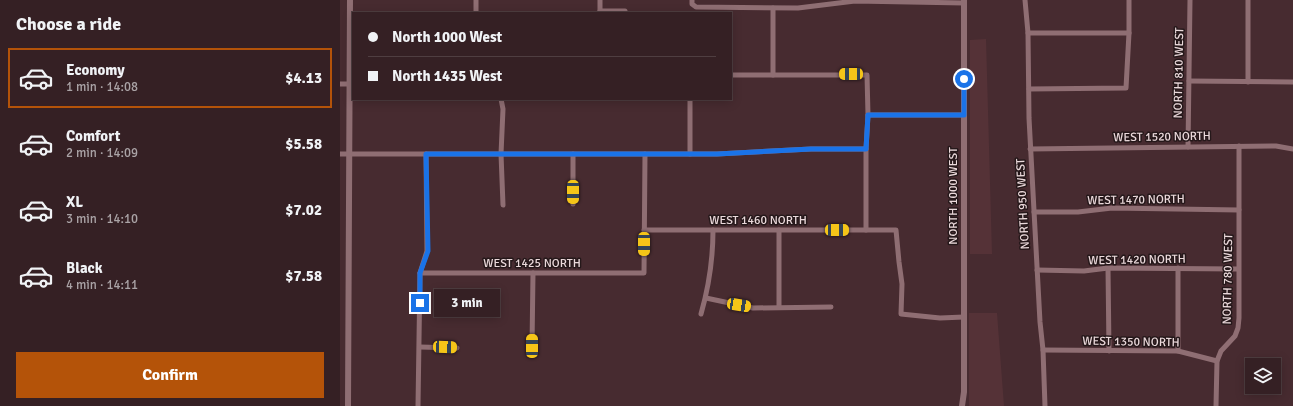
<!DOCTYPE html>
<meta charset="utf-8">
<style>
body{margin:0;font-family:Signika,sans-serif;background:#3d282c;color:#f1f3f6;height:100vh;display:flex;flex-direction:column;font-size:15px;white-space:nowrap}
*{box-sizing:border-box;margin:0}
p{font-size:13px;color:#aaa3a6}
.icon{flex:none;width:22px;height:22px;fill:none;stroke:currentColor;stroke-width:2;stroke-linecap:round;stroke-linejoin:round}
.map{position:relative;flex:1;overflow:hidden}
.drawer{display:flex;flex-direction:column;background:#352024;width:340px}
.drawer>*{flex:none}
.guide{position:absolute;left:12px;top:12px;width:380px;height:88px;border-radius:0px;box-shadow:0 2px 10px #0003,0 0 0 1px #4f3e41;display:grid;align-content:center;height:88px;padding:0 16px;background:#352024}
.buttons{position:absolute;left:905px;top:358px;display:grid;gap:8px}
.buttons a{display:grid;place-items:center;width:36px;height:36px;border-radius:0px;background:#352024;box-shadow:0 2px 10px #0003,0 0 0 1px #4f3e41;font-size:20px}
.end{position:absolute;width:18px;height:18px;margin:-9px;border:5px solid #1a73e8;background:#fff;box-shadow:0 0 0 2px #fff}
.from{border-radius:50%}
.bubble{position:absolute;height:28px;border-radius:0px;background:#352024;box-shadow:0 2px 10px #0003,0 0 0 1px #4f3e41;font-size:13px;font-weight:700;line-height:28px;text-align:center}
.car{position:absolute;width:12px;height:24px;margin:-12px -6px;border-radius:5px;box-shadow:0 0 3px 1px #0007;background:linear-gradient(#f5c518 24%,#345 0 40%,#f5c518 0 76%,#345 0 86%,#f5c518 0)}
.guide b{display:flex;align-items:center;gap:14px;height:38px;font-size:15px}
.guide b+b{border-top:1px solid #4f3e41}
.guide i{width:10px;height:10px;background:#f1f3f6}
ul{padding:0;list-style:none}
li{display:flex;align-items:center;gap:12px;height:60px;margin:0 8px 6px;padding:0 8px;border:2px solid transparent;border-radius:0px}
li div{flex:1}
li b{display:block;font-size:15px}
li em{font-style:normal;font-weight:700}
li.on{border-color:#b45309}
li>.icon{width:36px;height:36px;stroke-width:1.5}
h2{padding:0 16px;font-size:18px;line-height:48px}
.cta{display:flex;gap:8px;margin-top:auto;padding:8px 16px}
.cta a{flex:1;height:46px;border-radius:0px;background:#b45309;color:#fff;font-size:16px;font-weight:700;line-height:46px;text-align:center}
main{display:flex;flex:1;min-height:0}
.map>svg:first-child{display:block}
</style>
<main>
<section class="drawer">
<h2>Choose a ride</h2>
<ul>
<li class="on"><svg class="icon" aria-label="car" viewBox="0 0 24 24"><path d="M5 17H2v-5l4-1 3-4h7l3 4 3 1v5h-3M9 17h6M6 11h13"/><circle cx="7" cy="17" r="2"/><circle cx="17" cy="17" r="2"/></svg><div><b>Economy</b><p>1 min · 14:08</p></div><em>$4.13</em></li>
<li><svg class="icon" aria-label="car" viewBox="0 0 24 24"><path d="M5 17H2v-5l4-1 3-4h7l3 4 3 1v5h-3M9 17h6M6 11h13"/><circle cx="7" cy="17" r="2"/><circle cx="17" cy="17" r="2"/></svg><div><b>Comfort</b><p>2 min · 14:09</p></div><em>$5.58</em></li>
<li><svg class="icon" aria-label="car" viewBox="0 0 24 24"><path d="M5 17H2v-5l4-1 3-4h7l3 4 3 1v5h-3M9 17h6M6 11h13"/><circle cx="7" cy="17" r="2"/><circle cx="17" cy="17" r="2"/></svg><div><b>XL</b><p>3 min · 14:10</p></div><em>$7.02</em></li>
<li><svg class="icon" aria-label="car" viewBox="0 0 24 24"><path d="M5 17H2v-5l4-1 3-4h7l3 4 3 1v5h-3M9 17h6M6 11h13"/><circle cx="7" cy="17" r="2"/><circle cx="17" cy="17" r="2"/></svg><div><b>Black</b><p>4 min · 14:11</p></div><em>$7.58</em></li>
</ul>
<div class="cta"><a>Confirm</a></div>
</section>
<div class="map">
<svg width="953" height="406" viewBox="0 0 953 406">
<rect width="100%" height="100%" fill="#472b30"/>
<!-- built -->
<g fill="#553237">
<polygon points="646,39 652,254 630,254 630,40"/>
<polygon points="629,313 657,313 664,406 629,406"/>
</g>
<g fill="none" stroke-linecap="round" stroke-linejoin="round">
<!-- minor -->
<g stroke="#8f6e73" stroke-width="5">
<polyline points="260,0 260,13"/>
<polyline points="352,0 352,4 356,7 458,8 515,1 624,3"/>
<polyline points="685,0 688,33 689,118 700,322 703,350 705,406"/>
<polyline points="908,0 908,82"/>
<polyline points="260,11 285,11"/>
<polyline points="136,13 136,0"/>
<polyline points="688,33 789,33"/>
<polyline points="391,75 527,75 528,115 526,149 526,230"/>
<polyline points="433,75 433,8"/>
<polyline points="849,81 953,82"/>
<polyline points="0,84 10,84"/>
<polyline points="689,89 786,88 789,33 789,0"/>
<polyline points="161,99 163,109 161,154 163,205"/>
<polyline points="350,99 350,154"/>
<polyline points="528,115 624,115"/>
<polyline points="848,147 850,0"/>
<polyline points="690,149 936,146 953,149"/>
<polyline points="0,154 377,154 471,149 526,149"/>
<polyline points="233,204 233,154"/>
<polyline points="694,212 738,212 772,208 899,210"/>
<polyline points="304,230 556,230 559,262 562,284 561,314 600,318 624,317"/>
<polyline points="439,230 439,307"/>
<polyline points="768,268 769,351"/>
<polyline points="838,268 838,351"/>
<polyline points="697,270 744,271 768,268 898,269"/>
<polyline points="80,273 304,273 305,154"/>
<polyline points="366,298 413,308 491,307"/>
<path d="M 361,314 C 369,286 373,258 373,230"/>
<polyline points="192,346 193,273"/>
<polyline points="80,347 117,348"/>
<polyline points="703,350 838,351 877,361"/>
<polyline points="78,406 80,273 87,251 86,154"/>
<polyline points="876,406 877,361 881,351 895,336 898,328 899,318 899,146"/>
</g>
<!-- tertiary -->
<g stroke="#8f6e73" stroke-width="6">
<polyline points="8,406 10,0"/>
<polyline points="622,406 624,392 624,0"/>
</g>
</g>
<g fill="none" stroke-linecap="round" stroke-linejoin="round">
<!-- route -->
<polyline stroke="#1a73e8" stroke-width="5" points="80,303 80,273 88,251 86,154 377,154 471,149 526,149 528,115 624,115 624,79"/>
</g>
<g text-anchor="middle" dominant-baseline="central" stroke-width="3" stroke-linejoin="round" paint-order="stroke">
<!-- street labels -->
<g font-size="12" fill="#ebd9db" stroke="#25181a">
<text transform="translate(839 73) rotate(-89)">NORTH 810 WEST</text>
<text transform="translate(822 137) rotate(-1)">WEST 1520 NORTH</text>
<text transform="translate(613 196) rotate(-90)">NORTH 1000 WEST</text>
<text transform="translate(796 200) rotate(-1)">WEST 1470 NORTH</text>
<text transform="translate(683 204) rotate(-93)">NORTH 950 WEST</text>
<text x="418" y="220">WEST 1460 NORTH</text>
<text transform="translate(797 260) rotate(-1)">WEST 1420 NORTH</text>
<text x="192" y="263">WEST 1425 NORTH</text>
<text transform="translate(888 279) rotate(-89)">NORTH 780 WEST</text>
<text transform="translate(791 342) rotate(1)">WEST 1350 NORTH</text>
</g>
</g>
</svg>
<div class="buttons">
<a><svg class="icon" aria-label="layers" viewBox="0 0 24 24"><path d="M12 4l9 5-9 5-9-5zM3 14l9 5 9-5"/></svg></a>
</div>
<i class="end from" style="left:624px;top:79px"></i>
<i class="end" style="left:80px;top:303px"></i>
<div class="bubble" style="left:94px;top:289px;width:66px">3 min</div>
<i class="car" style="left:511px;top:74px;rotate:270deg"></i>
<i class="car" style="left:233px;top:192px;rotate:180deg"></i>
<i class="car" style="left:497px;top:230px;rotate:90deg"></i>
<i class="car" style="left:304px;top:244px;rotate:180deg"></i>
<i class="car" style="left:399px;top:305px;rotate:99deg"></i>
<i class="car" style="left:192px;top:346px;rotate:0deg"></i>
<i class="car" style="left:105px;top:347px;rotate:92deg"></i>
<div class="guide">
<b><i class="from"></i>North 1000 West</b>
<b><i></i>North 1435 West</b>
</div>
</div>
</main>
